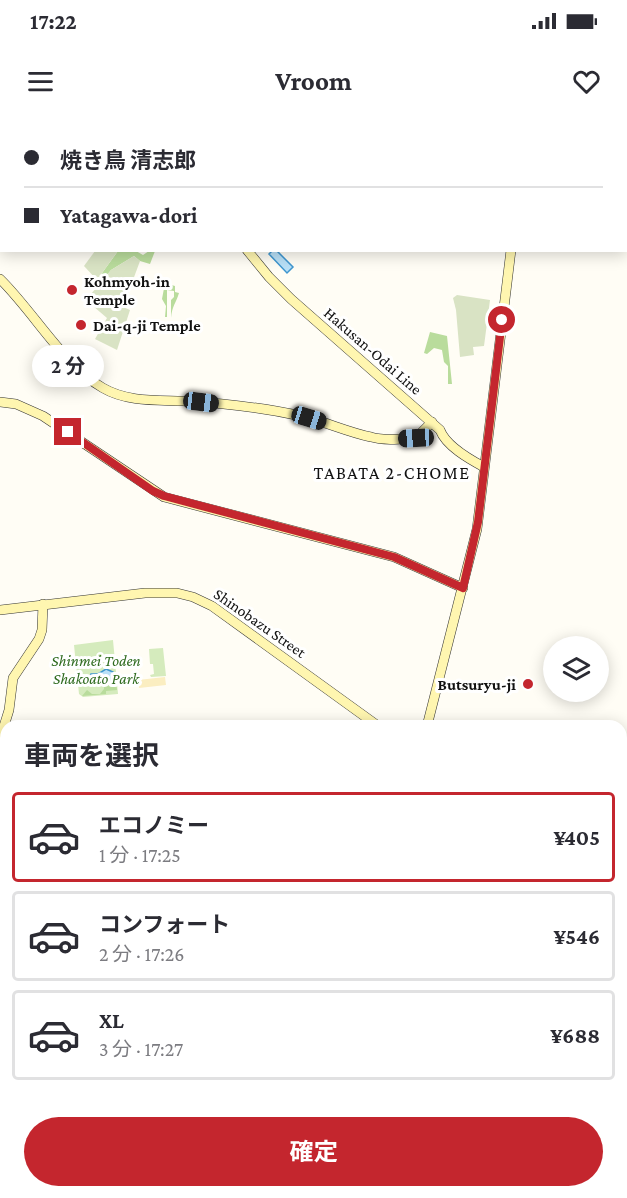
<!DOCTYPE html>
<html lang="ja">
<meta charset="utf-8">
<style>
body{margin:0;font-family:"Crimson Pro","Noto Sans JP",serif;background:#f7f7f7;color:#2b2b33;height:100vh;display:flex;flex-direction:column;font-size:22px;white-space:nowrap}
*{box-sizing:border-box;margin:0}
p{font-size:20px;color:#7c7c81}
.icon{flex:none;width:33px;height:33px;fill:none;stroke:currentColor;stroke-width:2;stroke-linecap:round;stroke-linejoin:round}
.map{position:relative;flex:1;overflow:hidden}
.drawer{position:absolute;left:0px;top:600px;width:627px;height:478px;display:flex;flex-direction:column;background:#fff;border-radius:18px 18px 0 0;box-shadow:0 3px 15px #0003}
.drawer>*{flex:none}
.guide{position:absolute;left:0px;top:0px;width:627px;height:132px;box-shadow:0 3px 15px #0003;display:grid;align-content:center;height:132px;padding:0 24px;background:#fff}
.tools{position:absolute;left:543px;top:516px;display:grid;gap:12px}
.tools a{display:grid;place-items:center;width:66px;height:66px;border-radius:50%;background:#fff;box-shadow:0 3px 15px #0003;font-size:30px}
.end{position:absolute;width:27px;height:27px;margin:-14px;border:8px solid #c4262e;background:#fff;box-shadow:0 0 0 3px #fff}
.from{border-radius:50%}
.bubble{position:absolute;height:42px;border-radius:21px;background:#fff;box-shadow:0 3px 15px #0003;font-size:20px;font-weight:700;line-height:42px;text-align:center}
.car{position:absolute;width:18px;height:36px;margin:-18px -9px;border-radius:8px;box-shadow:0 0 4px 2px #0007;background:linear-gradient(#222 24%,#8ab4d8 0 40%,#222 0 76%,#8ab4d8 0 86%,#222 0)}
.guide b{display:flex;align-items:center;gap:21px;height:57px;font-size:22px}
.guide b+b{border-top:2px solid #e1e1e2}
.guide i{width:15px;height:15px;background:#2b2b33}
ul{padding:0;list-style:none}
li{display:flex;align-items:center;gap:18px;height:90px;margin:0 12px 9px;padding:0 12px;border:3px solid #e1e1e2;border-radius:6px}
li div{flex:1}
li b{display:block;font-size:22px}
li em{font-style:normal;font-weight:700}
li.on{border-color:#c4262e}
li>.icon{width:54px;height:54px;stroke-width:1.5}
h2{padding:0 24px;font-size:27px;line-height:72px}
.cta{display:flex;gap:12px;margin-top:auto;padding:12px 24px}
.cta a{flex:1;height:69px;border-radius:36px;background:#c4262e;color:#fff;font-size:24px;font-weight:700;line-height:69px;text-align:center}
.status{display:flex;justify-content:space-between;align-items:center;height:42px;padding:0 30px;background:#fff;direction:ltr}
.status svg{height:16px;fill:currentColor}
header{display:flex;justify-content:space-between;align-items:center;height:78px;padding:0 24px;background:#fff;font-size:27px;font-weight:700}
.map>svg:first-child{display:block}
</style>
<div class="status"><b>17:22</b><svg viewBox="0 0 49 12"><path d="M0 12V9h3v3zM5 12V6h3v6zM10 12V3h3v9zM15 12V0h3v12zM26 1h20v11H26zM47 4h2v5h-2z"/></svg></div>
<header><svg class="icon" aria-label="menu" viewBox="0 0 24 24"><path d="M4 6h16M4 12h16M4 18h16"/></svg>Vroom<svg class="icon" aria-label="heart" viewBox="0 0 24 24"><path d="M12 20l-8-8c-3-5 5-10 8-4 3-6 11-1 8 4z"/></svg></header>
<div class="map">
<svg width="627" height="1078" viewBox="0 0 627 1078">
<rect width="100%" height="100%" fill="#fffdf5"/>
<!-- green -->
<g fill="#d5ebbd">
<polygon points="113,520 118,574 83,577 79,574 74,525"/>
<polygon points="163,528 166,556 151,557 150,555 154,554 153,544 150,544 149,529"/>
</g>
<!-- forest -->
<g fill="#b9dc9c">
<polygon points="118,131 136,131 143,135 149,131 155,131 150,144 140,141 134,136 111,150 101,163 97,160"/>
<path d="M 165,163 L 175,166 L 175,172 L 179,173 C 176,183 172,186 171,198 L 171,180 L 174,177 L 174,171 L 167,170 L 167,197 L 165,197 L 166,186 L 162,179 Z"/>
<polygon points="430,212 447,216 452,264 448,264 448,246 444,242 442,230 434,228 427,234 424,233"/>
<polygon points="113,559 116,559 117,570 106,571 106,574 82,576 87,570 92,574 100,574 104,569 104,562 110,562"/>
</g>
<!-- sand -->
<polygon fill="#fbeec1" points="165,557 166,565 139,568 138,560"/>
<!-- cemetery -->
<g fill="#d9e3c4">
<polygon points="95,131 118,131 97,160 84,146"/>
<polygon points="134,136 140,141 123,187 130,190 117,230 95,219 107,198 86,180 111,150"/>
<polygon points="457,175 490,180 484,226 473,227 474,235 460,237 456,190 453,178"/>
<polygon points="6,989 6,1072 66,1073 52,1078 0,1078 0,992"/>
</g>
<!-- pitch -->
<polygon fill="#e6f2cf" points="452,1072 476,1073 479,1078 441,1078"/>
<!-- water -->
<g fill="#b9e0f7" stroke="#3f96cf" stroke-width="1.5">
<polygon points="273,130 277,131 293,147 287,153 269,134"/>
<polygon points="106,549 113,552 113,557 109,561 95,561 93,564 89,561 91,554 98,554"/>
</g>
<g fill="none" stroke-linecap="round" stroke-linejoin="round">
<defs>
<g id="secondary">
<polyline points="173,0 174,2"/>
<polyline points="502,0 505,2"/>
<polyline points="108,2 110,0"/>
<polyline points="535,2 536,0"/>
<polyline points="0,97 2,96"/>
<path d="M 247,130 L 269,157 L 291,179 L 440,310 C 446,326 469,339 484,347"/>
<path d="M 0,159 C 33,191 64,246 103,268 C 127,282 156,280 183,281 C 219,283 265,288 301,296 C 324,301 347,312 371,317 C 385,321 401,319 416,318 L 432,302"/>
<polyline points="0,282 16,284 43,296 164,377 394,437 463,468"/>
<polyline points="0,490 145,473 177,473 193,477 212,486 378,606"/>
<polyline points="427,606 477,409 511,130"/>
<polyline points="0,619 9,590 13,558 39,519 42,510 43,484"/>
<polyline points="621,782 627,786"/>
<polyline points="0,796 6,797"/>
<polyline points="576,1072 580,1078"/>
<polyline points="255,1078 257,1072"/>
</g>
</defs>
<!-- secondary casing -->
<use href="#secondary" stroke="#333" stroke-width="10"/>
<!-- secondary -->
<use href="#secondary" stroke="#fff6b0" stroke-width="9"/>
</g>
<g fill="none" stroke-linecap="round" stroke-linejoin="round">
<!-- route -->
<polyline stroke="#c4262e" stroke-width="8" points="68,312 153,371 164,376 394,437 463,468 478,402 502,200"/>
</g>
<!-- markers -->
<g fill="#c4262e" stroke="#fff" stroke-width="2">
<circle cx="72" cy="170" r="6"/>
<circle cx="81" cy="205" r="6"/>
<circle cx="528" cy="564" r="6"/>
</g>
<g text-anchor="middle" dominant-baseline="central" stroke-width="6" stroke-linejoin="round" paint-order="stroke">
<!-- poi labels -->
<g font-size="16" font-weight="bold" fill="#111" stroke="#fff" text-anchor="start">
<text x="84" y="161">Kohmyoh-in<tspan x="84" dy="18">Temple</tspan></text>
<text x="93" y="205">Dai-q-ji Temple</text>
<text x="516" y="564" text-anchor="end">Butsuryu-ji</text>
</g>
<!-- street labels -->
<g font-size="16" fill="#111" stroke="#fff">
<text transform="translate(373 231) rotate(41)">Hakusan-Odai Line</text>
<text transform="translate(260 503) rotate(35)">Shinobazu Street</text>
</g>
<!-- park labels -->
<g font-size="16" font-style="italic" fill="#2f6b1f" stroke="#fff">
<text x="96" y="540">Shinmei Toden<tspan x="96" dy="18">Shakoato Park</tspan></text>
</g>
<!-- neighbourhood labels -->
<g font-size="18" letter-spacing="1.5" fill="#111" stroke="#fff">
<text x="392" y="353">TABATA 2-CHOME</text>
</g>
</g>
</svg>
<div class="tools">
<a><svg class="icon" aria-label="layers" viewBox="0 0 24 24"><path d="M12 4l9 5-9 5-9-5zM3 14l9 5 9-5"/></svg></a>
</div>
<i class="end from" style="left:502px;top:200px"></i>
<i class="end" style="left:68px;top:312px"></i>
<div class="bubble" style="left:32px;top:225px;width:72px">2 分</div>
<i class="car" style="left:201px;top:282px;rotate:97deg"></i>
<i class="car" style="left:309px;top:298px;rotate:107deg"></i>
<i class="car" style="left:416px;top:318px;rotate:267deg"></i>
<div class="guide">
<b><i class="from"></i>焼き鳥 清志郎</b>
<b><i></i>Yatagawa-dori</b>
</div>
<section class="drawer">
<h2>車両を選択</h2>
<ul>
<li class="on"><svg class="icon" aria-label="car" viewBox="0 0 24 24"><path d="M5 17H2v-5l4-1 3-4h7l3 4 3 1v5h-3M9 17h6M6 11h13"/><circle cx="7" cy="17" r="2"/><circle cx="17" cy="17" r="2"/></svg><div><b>エコノミー</b><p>1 分 · 17:25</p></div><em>¥405</em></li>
<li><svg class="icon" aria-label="car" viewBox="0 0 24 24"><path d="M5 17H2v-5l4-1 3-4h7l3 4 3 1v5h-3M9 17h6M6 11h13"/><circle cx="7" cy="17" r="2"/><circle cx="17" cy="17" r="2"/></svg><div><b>コンフォート</b><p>2 分 · 17:26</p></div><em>¥546</em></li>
<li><svg class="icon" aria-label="car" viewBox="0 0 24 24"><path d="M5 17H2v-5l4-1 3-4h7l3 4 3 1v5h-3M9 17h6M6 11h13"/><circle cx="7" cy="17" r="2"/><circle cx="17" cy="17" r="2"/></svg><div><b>XL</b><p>3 分 · 17:27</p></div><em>¥688</em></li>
</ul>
<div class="cta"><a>確定</a></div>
</section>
</div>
